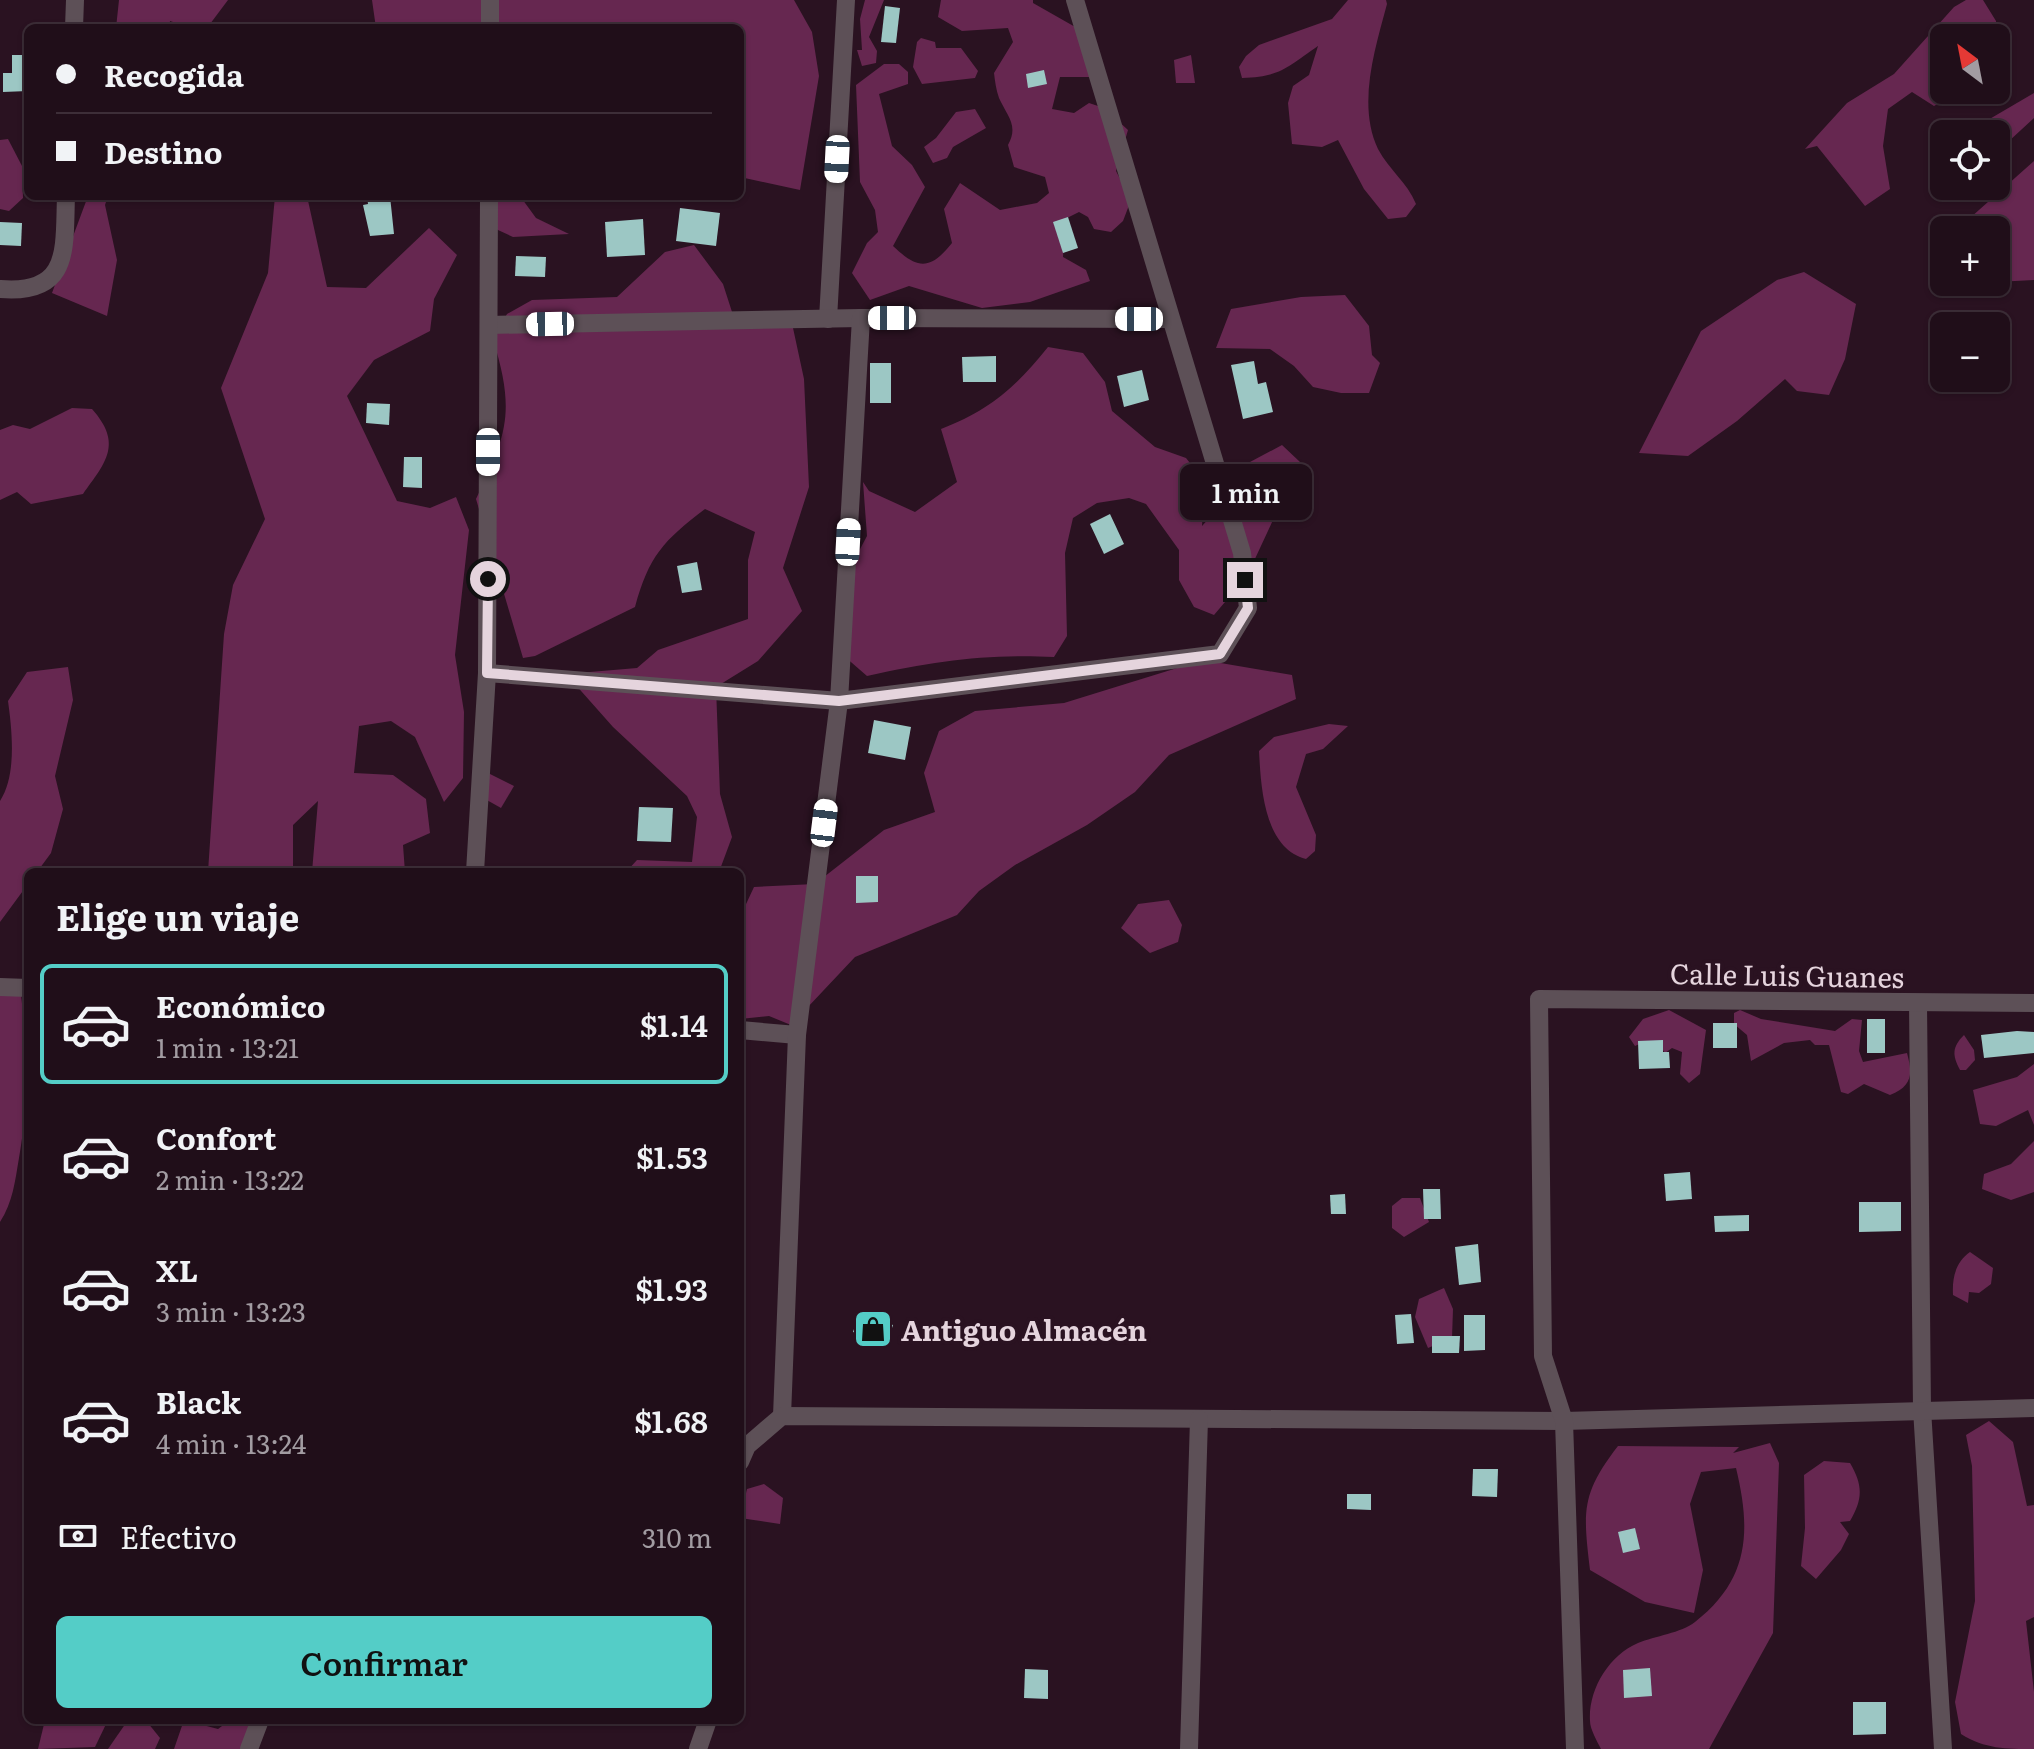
<!DOCTYPE html>
<html lang="es">
<meta charset="utf-8">
<style>
body{margin:0;font-family:Literata,serif;background:#2d1c26;color:#f1f3f6;height:100vh;display:flex;flex-direction:column;font-size:30px;white-space:nowrap}
*{box-sizing:border-box;margin:0}
p{font-size:26px;color:#a29ca2}
.icon{flex:none;width:44px;height:44px;fill:none;stroke:currentColor;stroke-width:2;stroke-linecap:round;stroke-linejoin:round}
.map{position:relative;flex:1;overflow:hidden}
.drawer{position:absolute;left:24px;top:868px;width:720px;height:856px;display:flex;flex-direction:column;background:#200e19;border-radius:12px;box-shadow:0 2px 6px #0004,0 0 0 2px #3d2e38}
.drawer>*{flex:none}
.banner{position:absolute;left:24px;top:24px;width:720px;height:176px;border-radius:12px;box-shadow:0 2px 6px #0004,0 0 0 2px #3d2e38;display:grid;align-content:center;height:176px;padding:0 32px;background:#200e19}
.needle{width:52px;rotate:328deg}
.fabs{position:absolute;left:1930px;top:24px;display:grid;gap:16px}
.fabs a{display:grid;place-items:center;width:80px;height:80px;border-radius:12px;background:#200e19;box-shadow:0 2px 6px #0004,0 0 0 2px #3d2e38;font-size:40px}
.end{position:absolute;width:36px;height:36px;margin:-18px;border:10px solid #e5d4dd;background:#111;box-shadow:0 0 0 4px #111}
.from{border-radius:50%}
.bubble{position:absolute;height:56px;border-radius:12px;background:#200e19;box-shadow:0 2px 6px #0004,0 0 0 2px #3d2e38;font-size:26px;font-weight:600;line-height:56px;text-align:center}
.car{position:absolute;width:24px;height:48px;margin:-24px -12px;border-radius:10px;box-shadow:0 0 6px 2px #0007;background:linear-gradient(#fff 24%,#345 0 40%,#fff 0 76%,#345 0 86%,#fff 0)}
.banner b{display:flex;align-items:center;gap:28px;height:76px;font-size:30px}
.banner b+b{border-top:2px solid #3d2e38}
.banner i{width:20px;height:20px;background:#f1f3f6}
ul{padding:0;list-style:none}
li{display:flex;align-items:center;gap:24px;height:120px;margin:0 16px 12px;padding:0 16px;border:4px solid transparent;border-radius:12px}
li div{flex:1}
li b{display:block;font-size:30px}
li em{font-style:normal;font-weight:600}
li.selected{border-color:#54cdc7}
li>.icon{width:72px;height:72px;stroke-width:1.5}
h2{padding:0 32px;font-size:36px;line-height:96px}
.pay{display:flex;align-items:center;gap:20px;height:88px;padding:0 32px;font-size:30px}
.pay p{margin-inline-start:auto}
.cta{display:flex;gap:16px;margin-top:auto;padding:16px 32px}
.cta a{flex:1;height:92px;border-radius:12px;background:#54cdc7;color:#111;font-size:32px;font-weight:600;line-height:92px;text-align:center}
.map>svg:first-child{display:block}
</style>
<div class="map">
<svg width="2034" height="1749" viewBox="0 0 2034 1749">
<rect width="100%" height="100%" fill="#2a1221"/>
<!-- green -->
<g fill="#662750">
<polygon points="119,0 228,0 207,28 191,28 170,21 169,28 116,28"/>
<polygon points="372,0 794,0 812,32 819,76 800,190 740,177 740,28 376,28"/>
<polygon points="865,0 884,0 869,37 877,51 876,63 862,66 857,50 862,50 860,19"/>
<path d="M 941,0 L 1033,0 L 1033,3 L 1077,28 L 1090,77 L 1060,77 L 1052,109 L 1074,113 L 1089,103 L 1104,108 L 1128,130 L 1116,171 L 1131,200 L 1123,221 L 1111,232 L 1094,229 L 1088,217 L 1079,212 L 1065,219 L 1063,257 L 1086,270 L 1090,281 L 1030,302 L 982,308 L 909,286 L 870,300 L 852,273 L 867,243 L 878,232 L 875,210 L 860,182 L 856,85 L 884,64 L 899,64 L 908,72 L 908,84 L 879,94 L 892,146 L 912,165 L 925,187 L 893,246 C 917,269 930,271 952,243 L 944,209 L 960,183 L 1000,210 L 1037,203 L 1049,193 L 1045,177 L 1014,167 L 1008,145 C 1019,125 1007,116 999,98 C 996,90 995,81 994,73 L 1013,42 L 1008,28 L 962,31 L 938,17 Z"/>
<path d="M 1348,0 L 1386,0 L 1387,4 C 1375,49 1357,105 1378,149 C 1389,170 1407,182 1416,204 L 1406,217 L 1388,219 L 1364,189 L 1338,140 L 1322,147 L 1292,144 L 1288,103 L 1293,86 L 1309,75 L 1318,46 C 1287,67 1281,77 1242,78 L 1239,67 L 1246,56 L 1259,45 L 1332,19 Z"/>
<polygon points="1966,0 1983,0 1996,21 1996,45 1996,38 1944,38 1944,90 1963,90 1934,106 1912,92 1888,109 1883,146 1890,189 1865,206 1817,146 1805,149 1847,103 1894,74 1954,7"/>
<polygon points="921,38 935,42 936,48 961,48 978,71 975,78 922,84 913,67 917,42"/>
<polygon points="1191,55 1195,83 1176,83 1174,60"/>
<polygon points="2034,93 2034,118 1996,153 1996,134 1964,134"/>
<polygon points="975,109 986,128 953,147 947,158 933,163 924,147 936,138 956,112"/>
<polygon points="8,139 22,166 23,198 9,211 0,209 0,140"/>
<polygon points="2034,161 2034,280 1996,282 1996,230 1962,230 1961,226"/>
<polygon points="88,196 108,196 105,205 117,260 107,316 52,293"/>
<polygon points="275,196 307,196 327,287 366,288 429,228 457,255 434,299 430,331 374,360 347,396 397,501 430,508 456,497 469,530 455,655 464,712 463,778 444,802 415,737 391,721 359,726 354,773 393,775 426,799 430,833 403,845 405,872 312,872 318,801 293,825 293,872 208,872 224,634 233,585 265,519 221,388 268,273"/>
<polygon points="494,196 520,196 536,218 569,234 513,237 487,225"/>
<path d="M 694,245 L 723,284 L 733,315 L 790,314 L 804,379 L 809,487 L 783,568 L 802,611 L 758,661 L 716,687 L 720,794 L 732,837 L 719,872 L 626,872 L 637,860 L 692,862 L 697,817 L 687,796 L 613,727 L 566,674 L 637,668 L 658,650 L 748,619 L 748,560 L 755,532 L 705,509 C 663,541 649,556 635,607 L 535,656 L 523,658 L 476,499 C 508,433 515,411 493,339 L 507,314 L 532,300 L 617,297 L 665,252 Z"/>
<polygon points="1804,272 1856,304 1845,359 1829,395 1797,391 1785,379 1737,421 1688,456 1639,453 1701,331 1777,280"/>
<polygon points="1345,295 1369,326 1372,355 1380,363 1369,393 1341,393 1313,387 1294,366 1270,349 1216,348 1231,309 1301,297"/>
<path d="M 1048,347 L 1083,353 L 1105,382 L 1112,411 L 1155,447 L 1186,458 L 1205,482 L 1202,526 L 1231,494 L 1250,462 L 1282,445 L 1300,462 L 1247,576 L 1214,615 L 1194,607 L 1179,580 L 1179,550 L 1146,504 L 1129,498 L 1097,503 L 1073,518 L 1065,553 L 1067,636 L 1054,657 C 984,654 936,661 867,676 L 844,656 L 852,564 L 867,536 L 863,482 L 869,491 L 915,512 L 957,482 L 941,429 C 990,410 1015,388 1048,347 Z"/>
<path d="M 72,408 L 92,409 C 123,444 106,462 83,494 L 31,504 L 17,492 L 0,500 L 0,430 L 13,425 L 30,429 Z"/>
<polygon points="1203,660 1292,675 1296,699 1169,755 1135,792 1087,825 1015,865 979,891 957,915 855,957 791,1025 769,1016 740,1019 740,917 754,887 815,884 884,830 935,812 924,773 939,731 975,711 1064,703"/>
<path d="M 68,667 L 73,700 L 55,776 L 63,809 L 51,853 L 37,872 L 28,872 L 28,884 L 0,922 L 0,801 C 17,775 12,730 8,701 L 27,672 Z"/>
<path d="M 1329,724 L 1348,726 L 1323,749 L 1306,754 L 1296,787 L 1316,835 L 1315,851 L 1306,859 C 1264,848 1261,788 1259,751 L 1274,737 Z"/>
<polygon points="488,773 514,786 501,808 485,799"/>
<polygon points="1169,900 1182,925 1178,942 1150,953 1121,928 1138,904"/>
<path d="M 20,985 C 27,1047 30,1096 19,1158 C 15,1181 13,1202 0,1222 L 0,988 Z"/>
<polygon points="1669,1010 1706,1030 1700,1074 1689,1083 1680,1074 1682,1052 1672,1048 1665,1053 1658,1043 1644,1042 1635,1046 1629,1037 1643,1019"/>
<path d="M 1740,1010 L 1761,1019 L 1835,1031 L 1852,1019 L 1862,1020 L 1859,1051 L 1863,1062 L 1907,1053 C 1913,1075 1912,1086 1890,1095 L 1864,1084 L 1848,1094 L 1841,1092 L 1829,1045 L 1815,1045 L 1810,1040 L 1784,1043 L 1751,1061 L 1747,1035 L 1734,1024 L 1734,1013 Z"/>
<path d="M 1964,1035 L 1974,1050 L 1975,1060 L 1966,1070 L 1960,1070 C 1952,1055 1952,1047 1964,1035 Z"/>
<polygon points="2034,1064 2034,1125 2028,1110 1996,1126 1980,1124 1973,1090 2017,1077"/>
<polygon points="2034,1141 2034,1192 2011,1200 1982,1189 1984,1174 2011,1164"/>
<polygon points="1402,1198 1420,1198 1429,1222 1404,1237 1392,1228 1392,1206"/>
<path d="M 1970,1252 L 1993,1268 L 1991,1284 L 1979,1293 L 1969,1292 L 1968,1303 L 1953,1295 C 1952,1277 1956,1262 1970,1252 Z"/>
<polygon points="1444,1288 1453,1309 1452,1338 1428,1348 1415,1317 1419,1299"/>
<path d="M 1989,1421 L 2013,1442 L 2027,1506 L 2034,1505 L 2034,1617 L 2026,1621 L 2034,1692 L 2034,1749 C 2006,1749 1985,1749 1961,1734 L 1955,1702 L 1975,1601 L 1972,1466 L 1966,1435 Z"/>
<path d="M 1770,1443 L 1779,1463 L 1773,1633 L 1709,1749 L 1601,1749 C 1597,1741 1590,1729 1590,1721 C 1588,1690 1609,1655 1638,1643 C 1655,1636 1681,1633 1695,1622 C 1750,1579 1751,1530 1736,1468 L 1701,1472 L 1690,1504 L 1703,1570 L 1694,1613 L 1645,1602 L 1590,1570 C 1583,1511 1581,1494 1618,1446 L 1739,1447 L 1733,1453 Z"/>
<path d="M 1824,1461 L 1850,1463 C 1863,1485 1863,1499 1850,1521 L 1840,1522 L 1849,1534 L 1841,1550 L 1816,1579 L 1801,1566 L 1805,1528 L 1804,1475 Z"/>
<polygon points="764,1484 783,1498 780,1524 740,1518 747,1489"/>
<polygon points="45,1720 108,1720 95,1747 38,1749"/>
<polygon points="128,1720 148,1723 160,1738 155,1749 108,1749"/>
<polygon points="184,1720 218,1729 230,1720 257,1720 247,1749 174,1749"/>
</g>
<!-- building -->
<g fill="#9cc7c4">
<polygon points="885,6 900,8 896,43 881,42"/>
<polygon points="12,55 28,55 28,91 3,92 3,73 12,73"/>
<polygon points="1044,70 1047,84 1028,88 1026,74"/>
<polygon points="367,196 390,196 394,234 370,236 363,205 368,204"/>
<polygon points="680,208 720,213 716,246 676,241"/>
<polygon points="1068,217 1078,248 1063,253 1053,222"/>
<polygon points="643,219 645,255 607,257 605,222"/>
<polygon points="0,222 22,223 21,246 0,245"/>
<polygon points="516,256 546,257 545,277 515,276"/>
<polygon points="996,356 996,382 963,382 962,357"/>
<polygon points="1254,361 1258,384 1266,382 1273,412 1243,419 1231,365"/>
<rect x="870" y="363" width="21" height="40"/>
<polygon points="1142,370 1149,400 1124,407 1117,376"/>
<polygon points="367,403 390,404 389,425 366,423"/>
<polygon points="404,457 422,457 422,488 403,487"/>
<polygon points="1110,514 1124,544 1104,554 1090,524"/>
<polygon points="697,562 702,590 682,593 677,566"/>
<polygon points="874,720 911,727 905,760 868,753"/>
<polygon points="639,807 673,808 671,842 637,841"/>
<polygon points="856,876 878,876 878,902 856,903"/>
<rect x="1867" y="1019" width="18" height="34"/>
<rect x="1713" y="1023" width="24" height="25"/>
<polygon points="2017,1031 2034,1032 2034,1053 1984,1058 1981,1035"/>
<polygon points="1663,1040 1663,1052 1669,1052 1670,1068 1639,1069 1638,1041"/>
<polygon points="1690,1172 1692,1199 1666,1201 1664,1174"/>
<polygon points="1423,1189 1440,1189 1441,1219 1424,1219"/>
<polygon points="1345,1194 1346,1214 1331,1214 1330,1195"/>
<polygon points="1859,1202 1901,1202 1901,1231 1859,1232"/>
<polygon points="1749,1215 1749,1231 1715,1232 1714,1216"/>
<polygon points="1478,1244 1481,1282 1459,1285 1455,1247"/>
<polygon points="859,1314 893,1325 887,1343 853,1332"/>
<polygon points="1411,1314 1414,1343 1397,1344 1395,1315"/>
<polygon points="1464,1315 1485,1315 1485,1350 1464,1351"/>
<polygon points="1432,1336 1460,1336 1459,1353 1432,1353"/>
<polygon points="1473,1469 1498,1469 1497,1497 1472,1496"/>
<polygon points="1347,1494 1371,1494 1371,1510 1347,1509"/>
<polygon points="1635,1528 1640,1549 1623,1553 1618,1532"/>
<polygon points="1650,1668 1652,1696 1624,1698 1623,1670"/>
<polygon points="1025,1669 1048,1670 1048,1699 1024,1698"/>
<polygon points="1853,1702 1886,1702 1886,1734 1853,1735"/>
</g>
<g fill="none" stroke-linecap="round" stroke-linejoin="round">
<!-- minor -->
<g stroke="#5d5057" stroke-width="18">
<polyline points="74,28 75,0"/>
<polyline points="490,28 490,0"/>
<path d="M 0,289 C 71,295 64,249 66,196"/>
<polyline points="828,319 846,0"/>
<polyline points="489,325 861,318 1170,319"/>
<polyline points="487,673 839,701 1220,654 1248,608 1242,553 1075,0"/>
<polyline points="475,872 487,673 489,196"/>
<polyline points="0,987 28,988"/>
<polyline points="1918,1003 1922,1409 1943,1749"/>
<polyline points="740,1030 797,1035"/>
<polyline points="782,1416 797,1035 839,701 861,318"/>
<polyline points="740,1462 747,1446 782,1416 1564,1421 2034,1408"/>
<polyline points="249,1749 260,1720"/>
<polyline points="698,1749 708,1720"/>
<polyline points="1189,1749 1199,1419"/>
<polyline points="1575,1749 1564,1421 1543,1356 1539,999 2034,1003"/>
</g>
</g>
<g fill="none" stroke-linecap="round" stroke-linejoin="round">
<!-- route -->
<polyline stroke="#e5d4dd" stroke-width="10" points="488,579 487,673 839,701 1220,654 1248,608 1245,580"/>
</g>
<!-- icons -->
<defs>
<symbol id="shop-square" viewBox="-11 -11 22 22"><rect x="-9" y="-9" width="18" height="18" rx="4" fill="#54cdc7" stroke="#2a1221"/><path d="M-5-2.5h2.3a2.7 3.5 0 0 1 5.4 0H5L5.5 6h-11ZM-1.5-2.5h3a1.5 2.3 0 0 0-3 0Z" fill="#111"/></symbol>
</defs>
<g fill-rule="evenodd">
<use href="#shop-square" x="851" y="1307" width="44" height="44"/>
</g>
<g text-anchor="middle" dominant-baseline="central" stroke-width="8" stroke-linejoin="round" paint-order="stroke">
<!-- street labels -->
<g font-size="28" fill="#e5d4dd" stroke="#2a1221">
<text transform="translate(1787 974) rotate(1)">Calle Luis Guanes</text>
</g>
<!-- poi labels -->
<g font-size="28" font-weight="bold" fill="#e5d4dd" stroke="#2a1221" text-anchor="start">
<text x="901" y="1329">Antiguo Almacén</text>
</g>
</g>
</svg>
<div class="fabs">
<a><svg class="needle" viewBox="-14 -14 28 28"><path d="M0-13l5 13h-10z" fill="#e53935"/><path d="M0 13l5-13h-10z" fill="#a29ca2"/></svg></a>
<a><svg class="icon" aria-label="locate" viewBox="0 0 24 24"><circle cx="12" cy="12" r="6"/><path d="M12 2v4M12 18v4M2 12h4M18 12h4"/></svg></a>
<a>+</a>
<a>−</a>
</div>
<i class="end from" style="left:488px;top:579px"></i>
<i class="end" style="left:1245px;top:580px"></i>
<div class="bubble" style="left:1180px;top:464px;width:132px">1 min</div>
<i class="car" style="left:837px;top:159px;rotate:183deg"></i>
<i class="car" style="left:892px;top:318px;rotate:270deg"></i>
<i class="car" style="left:1139px;top:319px;rotate:270deg"></i>
<i class="car" style="left:550px;top:324px;rotate:269deg"></i>
<i class="car" style="left:488px;top:452px;rotate:180deg"></i>
<i class="car" style="left:848px;top:542px;rotate:3deg"></i>
<i class="car" style="left:824px;top:823px;rotate:7deg"></i>
<div class="banner">
<b><i class="from"></i>Recogida</b>
<b><i></i>Destino</b>
</div>
<section class="drawer">
<h2>Elige un viaje</h2>
<ul>
<li class="selected"><svg class="icon" aria-label="car" viewBox="0 0 24 24"><path d="M5 17H2v-5l4-1 3-4h7l3 4 3 1v5h-3M9 17h6M6 11h13"/><circle cx="7" cy="17" r="2"/><circle cx="17" cy="17" r="2"/></svg><div><b>Económico</b><p>1 min · 13:21</p></div><em>$1.14</em></li>
<li><svg class="icon" aria-label="car" viewBox="0 0 24 24"><path d="M5 17H2v-5l4-1 3-4h7l3 4 3 1v5h-3M9 17h6M6 11h13"/><circle cx="7" cy="17" r="2"/><circle cx="17" cy="17" r="2"/></svg><div><b>Confort</b><p>2 min · 13:22</p></div><em>$1.53</em></li>
<li><svg class="icon" aria-label="car" viewBox="0 0 24 24"><path d="M5 17H2v-5l4-1 3-4h7l3 4 3 1v5h-3M9 17h6M6 11h13"/><circle cx="7" cy="17" r="2"/><circle cx="17" cy="17" r="2"/></svg><div><b>XL</b><p>3 min · 13:23</p></div><em>$1.93</em></li>
<li><svg class="icon" aria-label="car" viewBox="0 0 24 24"><path d="M5 17H2v-5l4-1 3-4h7l3 4 3 1v5h-3M9 17h6M6 11h13"/><circle cx="7" cy="17" r="2"/><circle cx="17" cy="17" r="2"/></svg><div><b>Black</b><p>4 min · 13:24</p></div><em>$1.68</em></li>
</ul>
<div class="pay"><svg class="icon" aria-label="cash" viewBox="0 0 24 24"><path d="M3 7h18v10H3z"/><circle cx="12" cy="12" r="2"/></svg>Efectivo<p>310 m</p></div>
<div class="cta"><a>Confirmar</a></div>
</section>
</div>
